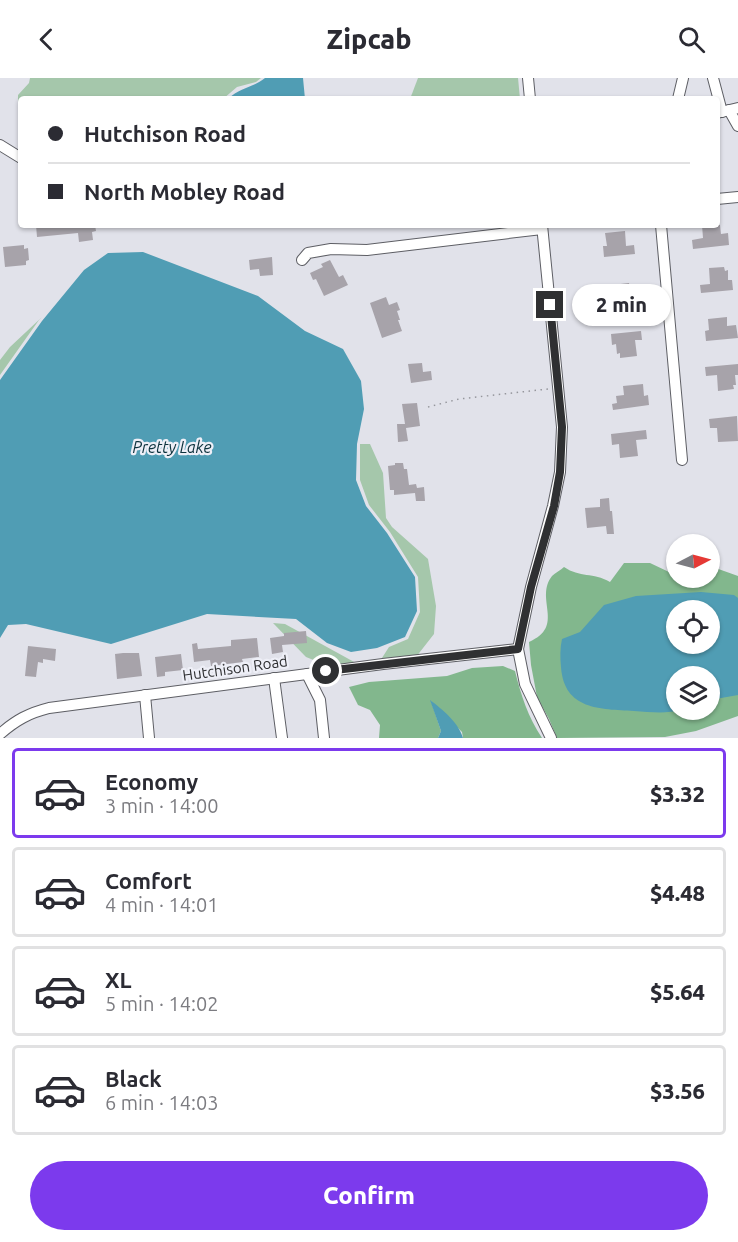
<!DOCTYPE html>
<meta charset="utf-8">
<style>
body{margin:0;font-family:Ubuntu,sans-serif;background:#f7f7f7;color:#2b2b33;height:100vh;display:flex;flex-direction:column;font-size:22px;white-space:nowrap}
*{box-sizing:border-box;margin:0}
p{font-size:20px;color:#7c7c81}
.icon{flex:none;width:33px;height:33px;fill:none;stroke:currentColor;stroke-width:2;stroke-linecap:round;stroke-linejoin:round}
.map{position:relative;height:660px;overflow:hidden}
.details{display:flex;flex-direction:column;background:#fff;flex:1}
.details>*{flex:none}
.top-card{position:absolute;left:18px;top:18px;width:702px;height:132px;border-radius:6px;box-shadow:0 2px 4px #0004;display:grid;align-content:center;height:132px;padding:0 30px;background:#fff}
.needle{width:39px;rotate:84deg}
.tools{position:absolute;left:666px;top:456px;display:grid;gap:12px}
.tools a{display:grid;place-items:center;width:54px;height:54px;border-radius:50%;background:#fff;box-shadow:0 2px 4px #0004;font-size:30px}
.end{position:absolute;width:27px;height:27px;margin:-14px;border:8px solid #2f3032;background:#fff;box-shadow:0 0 0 3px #fff}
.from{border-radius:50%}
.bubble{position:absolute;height:42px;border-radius:21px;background:#fff;box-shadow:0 2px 4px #0004;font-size:20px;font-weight:800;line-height:42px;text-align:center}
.top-card b{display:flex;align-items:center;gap:21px;height:57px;font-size:22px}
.top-card b+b{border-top:2px solid #e1e1e2}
.top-card i{width:15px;height:15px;background:#2b2b33}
ul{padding:10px 0 0;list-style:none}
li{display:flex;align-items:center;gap:18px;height:90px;margin:0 12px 9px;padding:0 18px;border:3px solid #e1e1e2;border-radius:6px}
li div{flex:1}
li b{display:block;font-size:22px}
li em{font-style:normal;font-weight:800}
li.active{border-color:#7c3aed}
li>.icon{width:54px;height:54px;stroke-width:1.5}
.primary-button{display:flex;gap:12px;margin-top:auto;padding:12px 30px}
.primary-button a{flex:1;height:69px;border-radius:36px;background:#7c3aed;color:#fff;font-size:24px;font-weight:800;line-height:69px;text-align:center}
header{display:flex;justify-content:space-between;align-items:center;height:78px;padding:0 30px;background:#fff;font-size:27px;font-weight:800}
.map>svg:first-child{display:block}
</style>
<header><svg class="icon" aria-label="back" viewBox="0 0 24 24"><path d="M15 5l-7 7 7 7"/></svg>Zipcab<svg class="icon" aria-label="search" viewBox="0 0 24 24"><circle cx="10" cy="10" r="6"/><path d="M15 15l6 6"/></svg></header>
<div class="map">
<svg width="738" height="660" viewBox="0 0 738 660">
<rect width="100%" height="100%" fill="#e1e2ea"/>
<!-- green -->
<g fill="#a5c7ab">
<polygon points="30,0 261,0 256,4 237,9 223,21 21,21 21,27 18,26 18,17 29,5"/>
<polygon points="418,0 518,0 520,21 410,21"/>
<polygon points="42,239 39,242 0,297 0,282 10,269"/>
<polygon points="360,366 370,366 383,395 386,440 392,449 428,481 436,528 434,556 416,579 380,583 389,569 408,561 420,534 418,499 390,454 369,427 360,402"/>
<polygon points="273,545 285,546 356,585 331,589 306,579"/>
</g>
<!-- forest -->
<g fill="#82b78d" fill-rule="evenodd">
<path d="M 624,485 L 650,485 L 669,494 L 676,491 L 676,500 L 710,500 L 710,488 L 738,498 L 738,638 L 696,653 L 665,659 L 557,660 L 549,641 L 537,619 L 531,587 L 529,564 C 566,548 534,521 552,498 C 555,495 561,492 564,489 C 580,500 593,494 610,504 ZM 676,532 L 710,532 L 710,566 L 676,566 ZM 676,598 L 710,598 L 710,632 L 676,632 Z"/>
<path d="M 503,588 L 515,593 C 521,617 528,639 542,660 L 463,660 L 462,654 L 431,623 L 441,653 L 438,660 L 379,660 L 380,647 L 370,632 L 358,627 L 349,609 L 369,604 L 447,598 L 472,590 Z"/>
</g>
<!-- water -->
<g fill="#509db4" fill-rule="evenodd">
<path d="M 265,0 L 303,0 L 305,21 L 228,21 C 240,9 253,10 265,0 Z"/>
<polygon points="143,174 258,218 305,253 343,271 361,303 364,331 357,366 356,402 366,428 387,455 415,499 417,533 405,559 377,570 351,574 327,565 296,541 207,536 111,566 26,546 8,547 0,560 0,302 42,243 84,192 108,175"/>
<path d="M 701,514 L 734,517 L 738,520 L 738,617 L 710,622 L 710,598 L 676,598 L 676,632 L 681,632 C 666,636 650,634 634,633 C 600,631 564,632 561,589 C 560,579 560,570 562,561 L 580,554 L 604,527 L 636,518 ZM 676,532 L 710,532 L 710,566 L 676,566 Z"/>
<path d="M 430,622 C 442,631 459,645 463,660 L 438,660 L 441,653 Z"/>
</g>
<!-- building -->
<g fill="#a7a3aa">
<polygon points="36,147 95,147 96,153 92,154 93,162 79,164 78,155 37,159"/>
<polygon points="702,147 720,147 721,156 728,155 729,167 693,171 692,162 703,160"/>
<polygon points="625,153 626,168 634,167 635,176 604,179 603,168 607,168 605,155"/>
<polygon points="24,167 24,171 28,170 29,182 26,183 26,187 5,189 3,169"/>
<polygon points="272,179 273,197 260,198 259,191 250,192 249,182"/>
<polygon points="330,182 339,199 343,197 348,207 324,218 316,201 313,202 310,195 323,189 321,186"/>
<polygon points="724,189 725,193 728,192 728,202 732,202 733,212 701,215 700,207 710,206 709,190"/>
<polygon points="629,205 631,216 636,216 636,225 604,229 602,216 613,215 612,207"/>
<polygon points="386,219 389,227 397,224 400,232 397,233 400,242 398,242 402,253 382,260 370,225"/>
<polygon points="727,239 727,248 736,247 738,260 706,263 705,253 709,252 708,241"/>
<polygon points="641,253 642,262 635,262 637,278 620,280 620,275 617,276 616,266 612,267 611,256"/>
<polygon points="422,285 423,294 431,293 432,302 411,305 408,286"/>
<polygon points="738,286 738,297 735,297 736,307 733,307 734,311 718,313 717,297 706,298 705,289"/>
<polygon points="643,306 644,318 648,317 649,327 613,332 612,326 617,325 616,318 624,317 623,308"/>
<polygon points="417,325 420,348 406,350 408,363 398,364 397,346 405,346 402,326"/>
<polygon points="737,338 738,363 718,364 717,350 710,350 709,341"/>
<polygon points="646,352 647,361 636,362 638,378 620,380 619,366 612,367 611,356"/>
<polygon points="395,385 403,385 404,391 407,391 409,407 416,406 417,410 424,409 425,423 416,423 415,415 394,417 394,412 390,412 388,388 395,387"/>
<polygon points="609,420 610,433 612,433 614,456 607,456 606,448 587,450 585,430 600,429 600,421"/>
<polygon points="306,553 307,565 282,567 283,574 272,576 270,560 284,558 284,555"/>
<polygon points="257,560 259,579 242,581 243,584 211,588 210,582 194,584 192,566 197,565 198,571 231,568 231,562"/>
<polygon points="28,568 56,571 55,583 43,581 43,585 38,584 36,599 25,598"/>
<polygon points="123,575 139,575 142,598 117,601 115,576"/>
<polygon points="181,576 183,592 165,594 165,598 157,599 155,579"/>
</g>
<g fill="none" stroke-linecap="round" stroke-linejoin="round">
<defs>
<g id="minor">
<polyline points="528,0 530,21"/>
<polyline points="713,0 722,34"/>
<polyline points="678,21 683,0"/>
<polyline points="729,32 738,48"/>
<polyline points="717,35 738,30"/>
<polyline points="0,67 21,80"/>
<polyline points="717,121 738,119"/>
<polyline points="542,147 562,349 560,394 553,428 531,509 518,571 525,606 551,660"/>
<polyline points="661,147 682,382"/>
<polyline points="302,182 308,175 331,171 367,172 542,151"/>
<polyline points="307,596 320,622 324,660"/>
<polyline points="274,600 282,660"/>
<polyline points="145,617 149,660"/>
<path d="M 0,656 C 16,642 29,635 49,630 L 383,586 L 518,571"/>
</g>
</defs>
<!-- minor casing -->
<use href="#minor" stroke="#5d5e64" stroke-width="12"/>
<!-- path -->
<polyline stroke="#95969c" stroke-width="1.5" stroke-dasharray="1.5 4.5" stroke-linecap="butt" points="428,329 459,321 548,311"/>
<!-- minor -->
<use href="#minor" stroke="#fff" stroke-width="10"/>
</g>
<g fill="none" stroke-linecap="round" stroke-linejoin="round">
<!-- route -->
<polyline stroke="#2f3032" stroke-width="8" points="326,593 518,571 531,509 554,428 560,394 562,349 550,227"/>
</g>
<g text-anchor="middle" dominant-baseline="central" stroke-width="4.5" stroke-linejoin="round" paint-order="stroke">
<!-- street labels -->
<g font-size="15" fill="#2f3032" stroke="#eeeff7">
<text transform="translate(235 590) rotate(-8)">Hutchison Road</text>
</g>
<!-- water labels -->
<g font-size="16" font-style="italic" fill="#0d323d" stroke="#eeeff7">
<text x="172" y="369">Pretty Lake</text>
</g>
</g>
</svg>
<div class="tools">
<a><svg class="needle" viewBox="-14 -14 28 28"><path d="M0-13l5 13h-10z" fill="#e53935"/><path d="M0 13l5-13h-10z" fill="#7c7c81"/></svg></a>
<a><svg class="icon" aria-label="locate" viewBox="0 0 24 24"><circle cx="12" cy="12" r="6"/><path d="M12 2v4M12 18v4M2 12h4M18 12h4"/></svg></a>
<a><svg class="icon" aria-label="layers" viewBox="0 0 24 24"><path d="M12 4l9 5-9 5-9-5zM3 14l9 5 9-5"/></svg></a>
</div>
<i class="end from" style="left:326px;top:593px"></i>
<i class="end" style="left:550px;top:227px"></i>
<div class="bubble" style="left:572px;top:206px;width:99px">2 min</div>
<div class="top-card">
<b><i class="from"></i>Hutchison Road</b>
<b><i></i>North Mobley Road</b>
</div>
</div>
<section class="details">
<ul>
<li class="active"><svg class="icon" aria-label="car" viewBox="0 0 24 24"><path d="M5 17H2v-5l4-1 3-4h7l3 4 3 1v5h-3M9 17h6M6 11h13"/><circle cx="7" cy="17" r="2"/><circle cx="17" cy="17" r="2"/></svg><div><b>Economy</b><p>3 min · 14:00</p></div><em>$3.32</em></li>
<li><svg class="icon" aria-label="car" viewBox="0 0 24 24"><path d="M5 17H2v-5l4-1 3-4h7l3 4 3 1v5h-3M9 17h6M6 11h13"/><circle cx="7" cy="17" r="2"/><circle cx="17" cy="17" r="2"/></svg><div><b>Comfort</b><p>4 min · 14:01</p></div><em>$4.48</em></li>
<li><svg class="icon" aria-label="car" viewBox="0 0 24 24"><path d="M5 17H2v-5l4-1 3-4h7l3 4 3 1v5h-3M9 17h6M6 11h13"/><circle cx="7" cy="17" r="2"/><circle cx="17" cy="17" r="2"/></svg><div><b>XL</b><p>5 min · 14:02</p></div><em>$5.64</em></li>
<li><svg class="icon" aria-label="car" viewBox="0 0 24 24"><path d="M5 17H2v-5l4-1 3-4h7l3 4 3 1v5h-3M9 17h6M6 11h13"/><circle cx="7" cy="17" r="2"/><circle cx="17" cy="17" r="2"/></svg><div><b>Black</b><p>6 min · 14:03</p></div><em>$3.56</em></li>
</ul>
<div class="primary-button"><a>Confirm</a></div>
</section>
